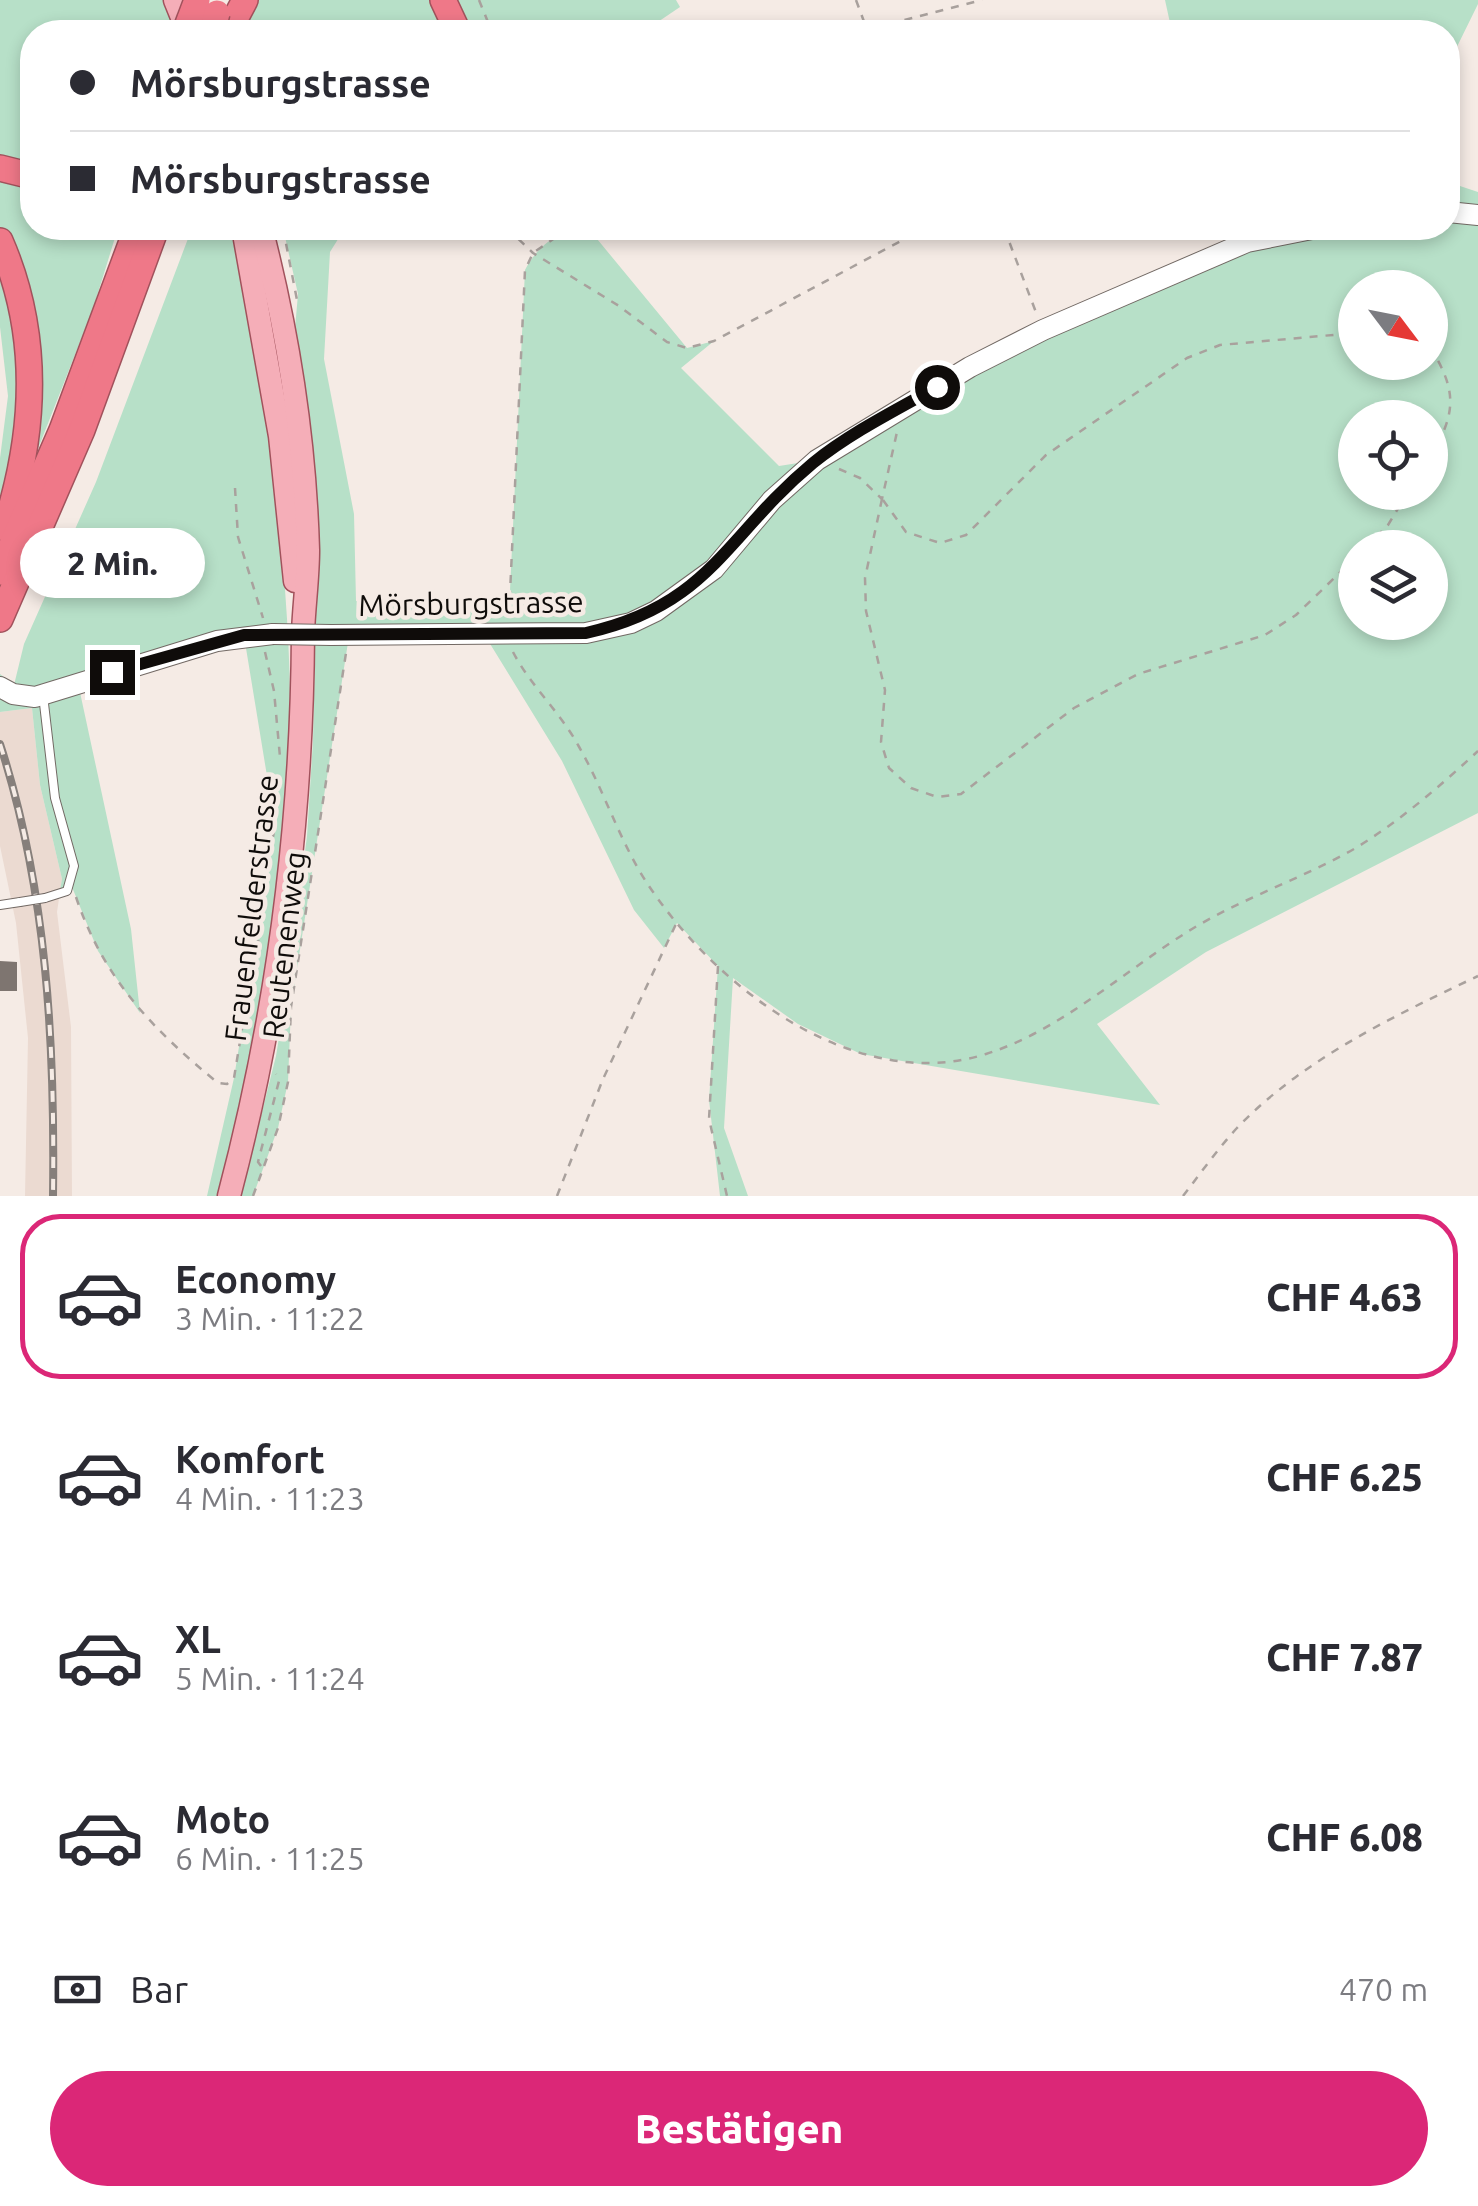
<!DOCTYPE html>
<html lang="de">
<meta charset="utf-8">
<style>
body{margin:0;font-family:Ubuntu,sans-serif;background:#f7f7f7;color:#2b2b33;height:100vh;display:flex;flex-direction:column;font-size:38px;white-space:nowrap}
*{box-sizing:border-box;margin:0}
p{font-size:32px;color:#7c7c81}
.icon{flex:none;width:55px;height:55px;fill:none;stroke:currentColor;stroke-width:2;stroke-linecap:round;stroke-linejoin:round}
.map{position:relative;height:1196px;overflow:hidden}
.details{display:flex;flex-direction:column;background:#fff;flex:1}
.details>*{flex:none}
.top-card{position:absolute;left:20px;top:20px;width:1440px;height:220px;border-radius:40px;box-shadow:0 5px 15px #0003;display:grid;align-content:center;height:220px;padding:0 50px;background:#fff}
.needle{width:65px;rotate:122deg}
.fabs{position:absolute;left:1338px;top:270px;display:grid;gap:20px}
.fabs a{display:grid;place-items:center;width:110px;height:110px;border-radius:50%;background:#fff;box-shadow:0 5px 15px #0003;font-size:50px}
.end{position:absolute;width:45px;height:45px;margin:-22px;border:12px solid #0f0c0a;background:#fff;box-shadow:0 0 0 5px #fff}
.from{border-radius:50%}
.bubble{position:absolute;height:70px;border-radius:35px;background:#fff;box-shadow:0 5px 15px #0003;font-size:32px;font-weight:800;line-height:70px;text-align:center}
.top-card b{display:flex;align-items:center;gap:35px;height:95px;font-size:38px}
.top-card b+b{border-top:2px solid #e1e1e2}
.top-card i{width:25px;height:25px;background:#2b2b33}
ul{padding:18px 0 0;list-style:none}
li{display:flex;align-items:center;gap:30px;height:165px;margin:0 20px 15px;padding:0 30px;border:5px solid transparent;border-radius:40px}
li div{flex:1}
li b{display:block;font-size:38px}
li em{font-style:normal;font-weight:800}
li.selected{border-color:#db2777}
li>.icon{width:90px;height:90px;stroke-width:1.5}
.pay{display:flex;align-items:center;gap:25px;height:110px;padding:0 50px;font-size:38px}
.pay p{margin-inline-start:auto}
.button{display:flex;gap:20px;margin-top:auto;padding:20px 50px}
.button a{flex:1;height:115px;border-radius:60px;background:#db2777;color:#fff;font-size:40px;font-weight:800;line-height:115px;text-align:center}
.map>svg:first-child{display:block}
</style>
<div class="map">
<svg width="1478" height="1196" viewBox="0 0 1478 1196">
<rect width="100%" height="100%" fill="#f5ebe5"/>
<!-- built -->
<polygon fill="#ebdad1" points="32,708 40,785 62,879 57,912 71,1027 72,1196 25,1196 28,1038 16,923 0,846 0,712"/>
<!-- green -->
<g fill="#b7e0c8" fill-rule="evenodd">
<polygon points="0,0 174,0 169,32 32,32 32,228 118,228 93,309 30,469 22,409 0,512 0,458 8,396 0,327"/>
<polygon points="240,0 676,0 680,7 643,32 228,32"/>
<polygon points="1165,0 1478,0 1478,4 1448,65 1448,32 1172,32"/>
<path d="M 1448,182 L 1478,192 L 1478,813 L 1206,952 L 1097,1024 L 1160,1105 L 861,1054 L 798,1024 L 733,978 L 724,1128 L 748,1196 L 720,1196 L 709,1100 L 718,966 L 677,923 L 664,948 L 634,910 L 562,761 L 484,634 L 349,636 L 291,1007 L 288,1082 L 278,1128 L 253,1196 L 241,1196 L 276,1056 L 288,982 L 307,836 L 313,741 L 316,600 L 294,340 L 298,294 L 283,228 L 369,228 L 340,236 L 330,252 L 324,359 L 354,514 L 356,601 L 436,611 L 509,612 L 525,270 C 537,246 561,228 588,228 L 687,348 L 714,341 L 681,368 L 779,466 L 817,460 L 903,406 L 1247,242 L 1317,228 L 1448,228 ZM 1355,288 L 1430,288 L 1430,362 L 1355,362 ZM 1355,418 L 1430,418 L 1430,492 L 1355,492 ZM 1355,548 L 1430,548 L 1430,622 L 1355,622 Z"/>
<path d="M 192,228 L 230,228 C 276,433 308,689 280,899 C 266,999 243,1098 218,1196 L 207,1196 L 234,1078 L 272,840 L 267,776 L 244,636 L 78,683 L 131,929 L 140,1013 L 98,951 L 72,887 L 59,896 L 62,879 L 40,785 L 32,708 L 0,712 L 0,674 L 14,685 L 24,644 L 96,482 Z"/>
</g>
<!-- building -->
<polygon fill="#7e7570" points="0,961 17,962 17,991 0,991"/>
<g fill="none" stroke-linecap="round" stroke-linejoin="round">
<defs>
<g id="lane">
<polyline points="43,695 55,798 74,866 67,891 45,898"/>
<polyline points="0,905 20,902"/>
</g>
<g id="secondary">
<polyline points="1448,212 1478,215"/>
<polyline points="331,635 586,633 631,623 656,611 714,569 772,500 817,460 970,367 1043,330 1247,242 1317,228"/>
<polyline points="0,687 13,694 35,697 217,641 273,634"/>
</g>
<g id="primary">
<polyline points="175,0 188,32"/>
<polyline points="243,228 280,436 295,581"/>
<path d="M 229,1196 C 278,1011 302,825 303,633 C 304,605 308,578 308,550 C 305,442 288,332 261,228"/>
</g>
<g id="highway">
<polyline points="443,0 458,32"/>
<polyline points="228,32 245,0"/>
<polyline points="0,168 32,176"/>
<path d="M 0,241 C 41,335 36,432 5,528"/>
<polyline points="0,572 62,430 137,228"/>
<polyline points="0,619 82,430 156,228"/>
</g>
</defs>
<!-- lane casing -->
<use href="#lane" stroke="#726964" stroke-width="10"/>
<!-- secondary casing -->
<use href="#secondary" stroke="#726964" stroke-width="22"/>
<!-- primary casing -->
<use href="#primary" stroke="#a1525c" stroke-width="25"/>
<!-- highway casing -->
<use href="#highway" stroke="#a1525c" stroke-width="28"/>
<!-- path -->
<g stroke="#a9a19d" stroke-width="2.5" stroke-dasharray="8 8" stroke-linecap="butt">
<polyline points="479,0 492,32"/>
<polyline points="856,0 866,27"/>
<polyline points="858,32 982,0"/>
<polyline points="283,228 297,300"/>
<polyline points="507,228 533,253 619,306 667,342 687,348 714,341 925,228"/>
<polyline points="1004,228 1037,315"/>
<path d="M 1430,347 C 1457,390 1457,413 1430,457"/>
<polyline points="839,469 860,478 882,499 897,432"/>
<polyline points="235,488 238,537 263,618"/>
<polyline points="882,499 865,578 866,611 885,690 881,742 889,768 911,788 937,797 961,794 1074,708 1138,674 1265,635 1296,615 1355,558"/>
<polyline points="883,500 906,532 940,543 966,535 1046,455 1187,358 1220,345 1355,333"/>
<polyline points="1365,548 1388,525 1408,492"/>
<polyline points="509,615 525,270 533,253 569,228"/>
<polyline points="265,652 274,691 280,757"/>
<path d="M 513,652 C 530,685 560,712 578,745 C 603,788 618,837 645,880 C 712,984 853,1096 986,1054 C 1062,1030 1125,970 1192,929 C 1243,898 1301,879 1354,849 C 1399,822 1440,786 1478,751"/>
<path d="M 76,897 C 103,978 153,1030 218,1083 L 227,1084 L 234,1078 L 243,1023"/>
<polyline points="718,966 709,1119 727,1196"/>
<polyline points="246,1027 275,823"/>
<polyline points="261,1166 258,1162 279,1081 276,1074"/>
<polyline points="253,1196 278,1128 288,1082 291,1007 346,653"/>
<polyline points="557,1196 603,1079 676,924"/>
<path d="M 1183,1196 C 1200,1174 1217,1150 1236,1129 C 1303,1059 1392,1017 1478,976"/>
</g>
<!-- lane -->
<use href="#lane" stroke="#fff" stroke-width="8"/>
<!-- secondary -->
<use href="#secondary" stroke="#fff" stroke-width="20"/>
<!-- primary -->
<use href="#primary" stroke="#f5aeb8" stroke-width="22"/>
<!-- highway -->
<use href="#highway" stroke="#ef7888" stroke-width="25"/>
<defs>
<path id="rail" d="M 0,744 C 47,889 55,1044 53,1196"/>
</defs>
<!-- rail casing -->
<use href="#rail" stroke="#867f7b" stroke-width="8"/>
<!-- rail -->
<use href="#rail" stroke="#f5ebe5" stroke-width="4" stroke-dasharray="11" stroke-linecap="butt"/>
<defs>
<polyline id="lane-bridge" points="20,902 45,898"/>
<polyline id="secondary-bridge" points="273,634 331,635"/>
<g id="highway-bridge">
<polyline points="185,32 197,0"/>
<polyline points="212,32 217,13"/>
</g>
</defs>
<!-- lane-bridge casing -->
<use href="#lane-bridge" stroke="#726964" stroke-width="10" stroke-linecap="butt"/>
<!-- secondary-bridge casing -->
<use href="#secondary-bridge" stroke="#726964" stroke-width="22" stroke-linecap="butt"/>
<!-- highway-bridge casing -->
<use href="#highway-bridge" stroke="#a1525c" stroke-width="28" stroke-linecap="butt"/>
<!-- lane-bridge -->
<use href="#lane-bridge" stroke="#fff" stroke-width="8"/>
<!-- secondary-bridge -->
<use href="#secondary-bridge" stroke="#fff" stroke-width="20"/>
<!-- highway-bridge -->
<use href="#highway-bridge" stroke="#ef7888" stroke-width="25"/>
</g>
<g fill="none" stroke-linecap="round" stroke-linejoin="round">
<!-- route -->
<path stroke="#0f0c0a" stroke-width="12" d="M 112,672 L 244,635 L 586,633 C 711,605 725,536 813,463 C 850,433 896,410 937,387"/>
</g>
<g text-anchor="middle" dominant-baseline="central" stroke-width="9" stroke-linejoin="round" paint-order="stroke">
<!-- street labels -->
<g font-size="30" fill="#0f0c0a" stroke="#f5ebe5">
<text transform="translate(471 603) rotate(-1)">Mörsburgstrasse</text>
<text transform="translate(251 908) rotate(-83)">Frauenfelderstrasse</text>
<text transform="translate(284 945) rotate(-83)">Reutenenweg</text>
</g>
</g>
</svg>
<div class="fabs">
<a><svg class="needle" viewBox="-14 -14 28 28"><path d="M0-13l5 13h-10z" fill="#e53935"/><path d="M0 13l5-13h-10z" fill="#7c7c81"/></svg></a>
<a><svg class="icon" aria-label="locate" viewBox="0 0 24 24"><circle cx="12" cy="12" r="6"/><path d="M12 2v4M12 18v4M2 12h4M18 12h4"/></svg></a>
<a><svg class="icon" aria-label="layers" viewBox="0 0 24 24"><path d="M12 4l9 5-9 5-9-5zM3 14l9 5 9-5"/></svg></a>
</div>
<i class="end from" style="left:937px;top:387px"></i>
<i class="end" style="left:112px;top:672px"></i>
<div class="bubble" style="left:20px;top:528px;width:185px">2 Min.</div>
<div class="top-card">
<b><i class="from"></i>Mörsburgstrasse</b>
<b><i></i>Mörsburgstrasse</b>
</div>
</div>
<section class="details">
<ul>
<li class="selected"><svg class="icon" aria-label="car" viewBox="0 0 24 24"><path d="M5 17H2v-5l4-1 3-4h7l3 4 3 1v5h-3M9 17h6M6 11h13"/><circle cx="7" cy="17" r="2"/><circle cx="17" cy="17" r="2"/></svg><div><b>Economy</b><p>3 Min. · 11:22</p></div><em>CHF 4.63</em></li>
<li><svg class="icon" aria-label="car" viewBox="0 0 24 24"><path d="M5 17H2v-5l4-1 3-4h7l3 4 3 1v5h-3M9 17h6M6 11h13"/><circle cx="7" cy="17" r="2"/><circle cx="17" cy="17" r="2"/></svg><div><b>Komfort</b><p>4 Min. · 11:23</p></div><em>CHF 6.25</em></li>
<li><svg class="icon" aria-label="car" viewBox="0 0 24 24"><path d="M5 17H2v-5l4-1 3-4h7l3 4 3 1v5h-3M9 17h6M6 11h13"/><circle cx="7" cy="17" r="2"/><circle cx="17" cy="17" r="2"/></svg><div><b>XL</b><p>5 Min. · 11:24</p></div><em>CHF 7.87</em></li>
<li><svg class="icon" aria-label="car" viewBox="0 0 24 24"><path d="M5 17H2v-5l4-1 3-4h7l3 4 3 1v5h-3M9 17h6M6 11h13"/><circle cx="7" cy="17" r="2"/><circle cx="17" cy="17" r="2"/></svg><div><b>Moto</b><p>6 Min. · 11:25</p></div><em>CHF 6.08</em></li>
</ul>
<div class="pay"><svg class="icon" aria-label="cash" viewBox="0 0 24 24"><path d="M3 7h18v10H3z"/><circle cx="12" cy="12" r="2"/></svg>Bar<p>470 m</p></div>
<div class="button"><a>Bestätigen</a></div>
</section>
